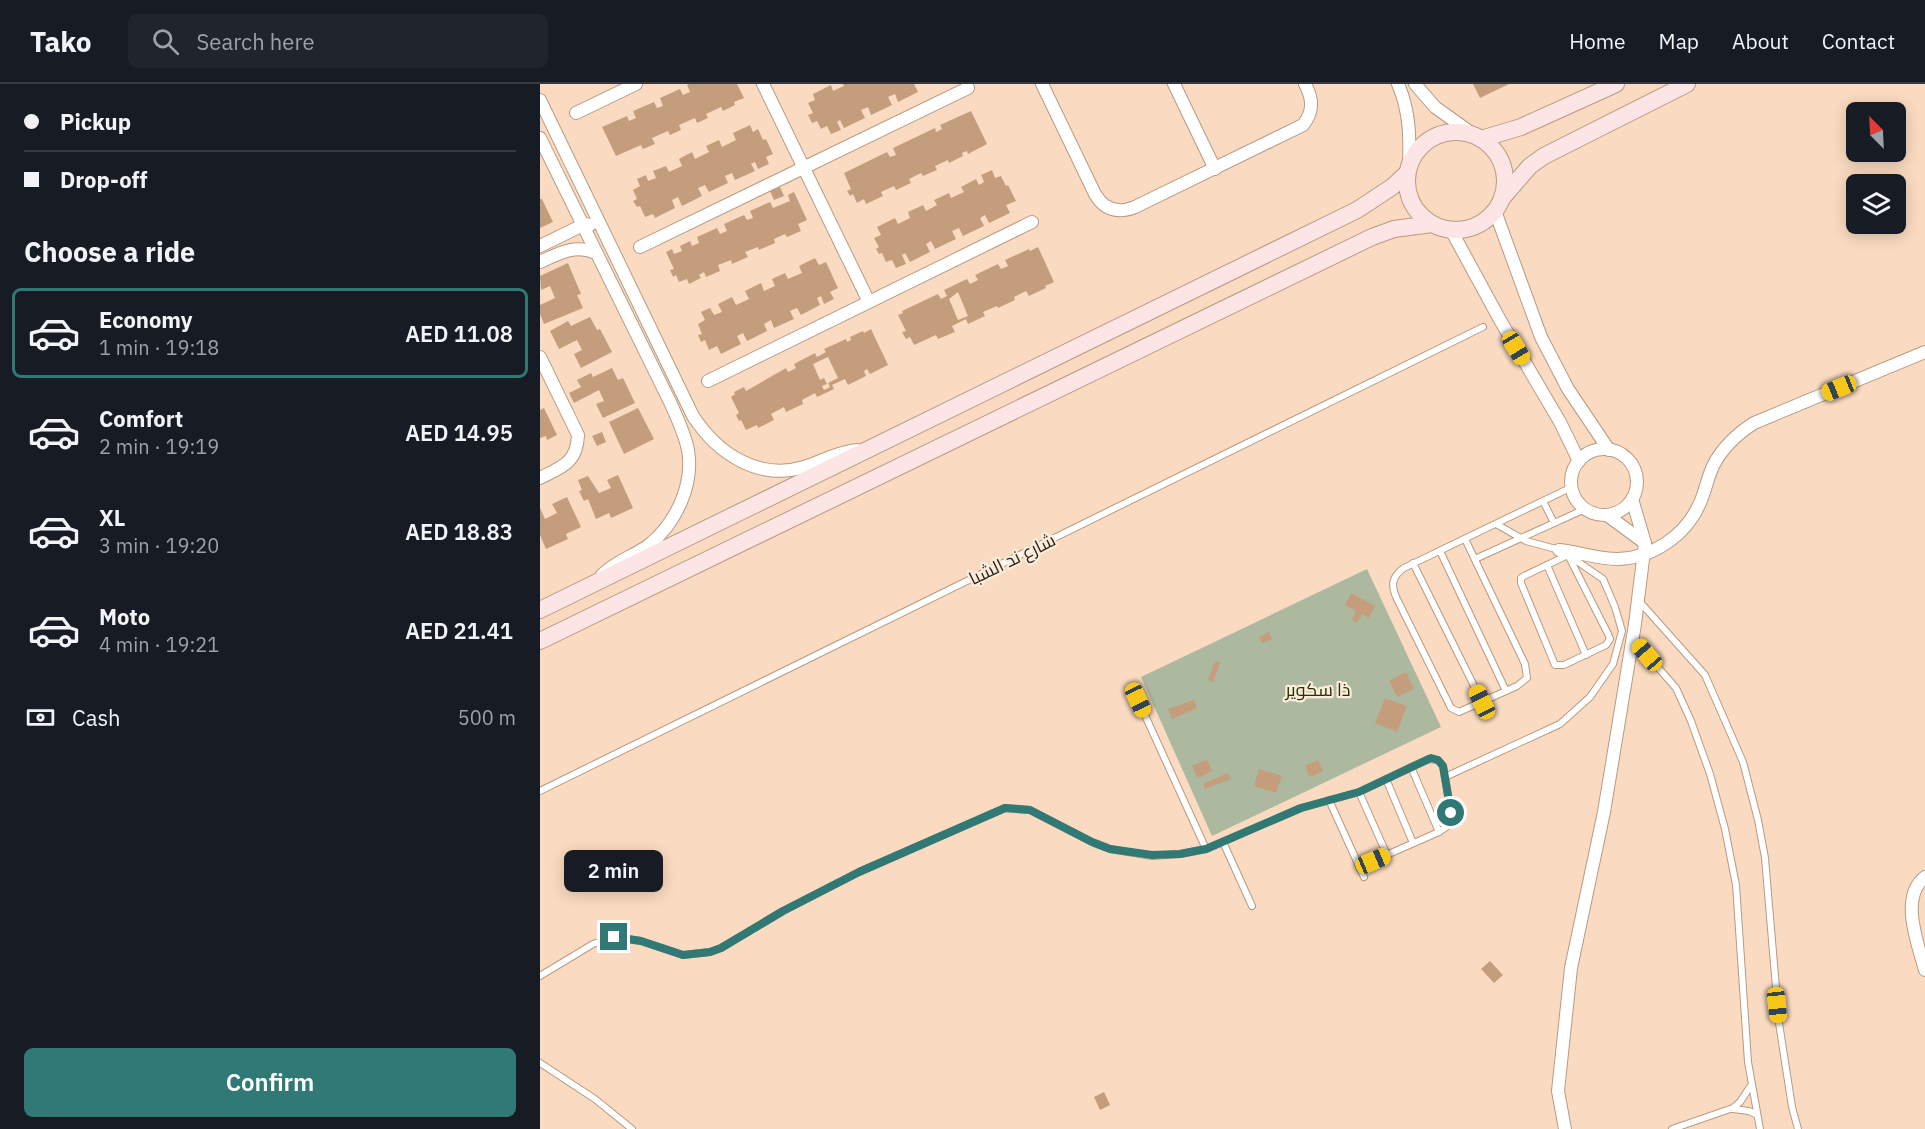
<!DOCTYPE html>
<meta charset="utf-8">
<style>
body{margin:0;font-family:"IBM Plex Sans",Cairo,sans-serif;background:#20242c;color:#f1f3f6;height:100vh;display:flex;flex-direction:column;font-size:22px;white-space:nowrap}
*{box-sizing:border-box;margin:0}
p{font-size:20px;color:#9ea1a6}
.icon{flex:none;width:33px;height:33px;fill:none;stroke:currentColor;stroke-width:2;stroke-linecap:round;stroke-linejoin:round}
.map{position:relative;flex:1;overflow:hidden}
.panel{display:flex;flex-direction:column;background:#171b24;width:540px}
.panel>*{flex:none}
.banner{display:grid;align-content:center;height:132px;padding:0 24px;background:#171b24}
.needle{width:39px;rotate:336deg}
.controls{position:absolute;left:1306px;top:18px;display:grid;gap:12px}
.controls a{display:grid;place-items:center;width:60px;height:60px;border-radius:9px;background:#171b24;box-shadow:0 3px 15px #0003;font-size:30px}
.end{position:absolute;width:27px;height:27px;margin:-14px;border:8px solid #307975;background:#fff;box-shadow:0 0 0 3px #fff}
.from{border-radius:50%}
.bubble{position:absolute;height:42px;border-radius:9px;background:#171b24;box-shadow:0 3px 15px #0003;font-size:20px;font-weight:600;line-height:42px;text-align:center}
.car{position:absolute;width:18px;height:36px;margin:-18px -9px;border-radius:8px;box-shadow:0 0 4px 2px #0007;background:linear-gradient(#f5c518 24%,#345 0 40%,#f5c518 0 76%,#345 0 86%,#f5c518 0)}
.banner b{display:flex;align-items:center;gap:21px;height:57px;font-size:22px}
.banner b+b{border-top:2px solid #363941}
.banner i{width:15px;height:15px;background:#f1f3f6}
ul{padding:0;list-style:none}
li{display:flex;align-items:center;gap:18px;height:90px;margin:0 12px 9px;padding:0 12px;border:3px solid transparent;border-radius:9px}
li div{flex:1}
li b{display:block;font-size:22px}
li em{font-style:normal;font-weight:600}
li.selected{border-color:#307975}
li>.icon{width:54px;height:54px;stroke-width:1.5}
h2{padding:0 24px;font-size:27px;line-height:72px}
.pay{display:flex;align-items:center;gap:15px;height:66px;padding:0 24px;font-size:22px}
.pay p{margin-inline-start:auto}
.action{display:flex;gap:12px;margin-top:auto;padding:12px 24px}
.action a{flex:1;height:69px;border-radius:9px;background:#307975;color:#fff;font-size:24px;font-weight:600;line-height:69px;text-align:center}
header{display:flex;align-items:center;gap:36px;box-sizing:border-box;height:84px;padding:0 30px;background:#171b24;border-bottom:2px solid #363941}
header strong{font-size:28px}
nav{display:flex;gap:33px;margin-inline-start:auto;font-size:21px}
.search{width:420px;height:54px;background:#20242c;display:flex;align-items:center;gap:15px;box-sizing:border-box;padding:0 21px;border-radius:9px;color:#9ea1a6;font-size:22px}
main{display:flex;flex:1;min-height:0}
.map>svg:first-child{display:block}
</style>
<header>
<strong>Tako</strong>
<div class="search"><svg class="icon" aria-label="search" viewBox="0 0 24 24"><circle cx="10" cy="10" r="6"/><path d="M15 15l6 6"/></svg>Search here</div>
<nav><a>Home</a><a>Map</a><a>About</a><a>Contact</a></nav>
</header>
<main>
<section class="panel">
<div class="banner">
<b><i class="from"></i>Pickup</b>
<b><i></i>Drop-off</b>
</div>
<h2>Choose a ride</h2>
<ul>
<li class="selected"><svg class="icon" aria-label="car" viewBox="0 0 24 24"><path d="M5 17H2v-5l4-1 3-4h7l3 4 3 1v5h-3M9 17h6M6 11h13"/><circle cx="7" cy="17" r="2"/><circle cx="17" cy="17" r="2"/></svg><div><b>Economy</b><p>1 min · 19:18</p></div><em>AED 11.08</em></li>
<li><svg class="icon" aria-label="car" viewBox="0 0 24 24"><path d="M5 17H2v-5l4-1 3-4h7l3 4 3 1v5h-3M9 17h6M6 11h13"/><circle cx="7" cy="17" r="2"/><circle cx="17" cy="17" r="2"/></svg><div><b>Comfort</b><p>2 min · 19:19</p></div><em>AED 14.95</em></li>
<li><svg class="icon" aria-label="car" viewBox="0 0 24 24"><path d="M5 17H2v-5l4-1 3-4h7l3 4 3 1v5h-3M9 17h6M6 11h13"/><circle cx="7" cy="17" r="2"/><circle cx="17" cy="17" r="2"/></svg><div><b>XL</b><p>3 min · 19:20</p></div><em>AED 18.83</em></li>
<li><svg class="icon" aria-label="car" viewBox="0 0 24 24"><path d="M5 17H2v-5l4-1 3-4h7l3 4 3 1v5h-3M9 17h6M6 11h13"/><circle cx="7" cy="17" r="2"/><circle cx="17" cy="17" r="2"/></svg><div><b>Moto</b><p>4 min · 19:21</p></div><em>AED 21.41</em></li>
</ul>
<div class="pay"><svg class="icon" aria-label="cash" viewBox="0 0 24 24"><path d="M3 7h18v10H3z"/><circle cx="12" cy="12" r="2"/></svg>Cash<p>500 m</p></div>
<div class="action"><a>Confirm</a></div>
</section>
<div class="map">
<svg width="1385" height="1045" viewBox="0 0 1385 1045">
<rect width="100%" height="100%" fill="#fadbc1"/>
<!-- green -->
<polygon fill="#adb99e" points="827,485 901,643 672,752 601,593"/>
<!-- building -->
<g fill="#c49d7c" fill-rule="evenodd">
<polygon points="149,0 197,0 204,14 194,18 195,21 183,27 181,23 166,30 168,34 157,39 155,34 139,41 141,46 130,51 128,47 112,54 115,60 103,65 101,61 76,72 62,43 87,32 89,37 96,34 93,27 114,18 117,24 123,22 120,14 140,5 143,11 150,8 147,1"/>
<polygon points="303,0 374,0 378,8 358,18 355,10 348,13 352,21 331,31 328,23 321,26 325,34 304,44 300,36 297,38 301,46 291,50 287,42 281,45 277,37 272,39 268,31 273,29 268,19 275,16 273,10 291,1 293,7 304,2"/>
<polygon points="933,0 969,0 940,14"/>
<polygon points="431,27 447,60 428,70 427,67 422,69 423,72 409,79 408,76 395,82 397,86 383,92 381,89 369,95 371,99 356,106 354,102 341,108 343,112 326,120 324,115 317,119 313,110 310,112 307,107 311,105 304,89 347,68 350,73 356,71 353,64 395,44 396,48 402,45 400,41"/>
<polygon points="210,41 213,48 218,45 223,56 226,55 233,70 226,73 229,80 218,85 215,78 211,80 215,87 195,96 192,89 185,92 188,99 169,108 165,101 158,104 162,112 142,122 138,113 132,116 135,124 115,134 113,130 105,133 100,122 97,123 93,117 97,115 93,106 100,102 97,95 106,91 108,97 116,94 113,87 126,82 129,88 142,82 139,75 152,68 155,75 169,68 166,62 179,56 182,63 196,56 193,49"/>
<polygon points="452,86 455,94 461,92 466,102 468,101 476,117 466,121 470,129 449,139 445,131 440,134 444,142 423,152 419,144 412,147 416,155 395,165 391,157 386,160 390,168 370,178 365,169 362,171 366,180 356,184 352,176 346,178 342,169 339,170 336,165 339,163 334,154 341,151 337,143 355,134 358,140 370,134 368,128 383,121 386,127 397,121 394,116 409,109 411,114 424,108 421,103 436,95 439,101 444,98 441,91"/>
<polygon points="240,103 244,112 234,116 230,107"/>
<polygon points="254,108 267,136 258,140 261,147 247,153 245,150 234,155 235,159 219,166 218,163 205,168 208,173 192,180 191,176 178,181 180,187 166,193 164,188 159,191 161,194 149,200 147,195 139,198 136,191 133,193 130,186 134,185 126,168 132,165 134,170 142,167 140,162 150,157 152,162 159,159 157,153 177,144 180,150 187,147 184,140 204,131 207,136 213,134 210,127 230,118 233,124 250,117 248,111"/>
<polygon points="0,115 2,115 13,138 0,144"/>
<path d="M 498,163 L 514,198 L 505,202 L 506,204 L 489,212 L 486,207 L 474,213 L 475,216 L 458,224 L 457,222 L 443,228 L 445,232 L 428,240 L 426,235 L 412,242 L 415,248 L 398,255 L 396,251 L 374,261 L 370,253 L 366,255 L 362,248 L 366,247 L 358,231 L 363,229 L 362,227 L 398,210 L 401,215 L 407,212 L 404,206 L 427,195 L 430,200 L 438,196 L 435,191 L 458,180 L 461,185 L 468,182 L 465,176 L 489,165 L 490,167 ZM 418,208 L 428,232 L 418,236 L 409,215 Z"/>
<polygon points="275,174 279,181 286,178 298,204 290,208 294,215 284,220 281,212 277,214 280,221 261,231 257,224 250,227 254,235 234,244 231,236 224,240 227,247 207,257 203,249 197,252 201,260 181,270 177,262 169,266 165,256 161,258 158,251 162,250 158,240 165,236 161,228 170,224 174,231 182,228 178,220 192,213 196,221 209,215 205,207 221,199 224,207 235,202 232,195 245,189 248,195 262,189 259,182"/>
<polygon points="28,179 41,210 37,211 43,224 4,240 0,230 0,221 15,214 10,202 1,206 0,192"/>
<polygon points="50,233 57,246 60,245 72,268 41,284 34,270 42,266 37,256 19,265 10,247 28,237 31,242"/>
<path d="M 331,245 L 348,281 L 330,290 L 327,285 L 324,287 L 326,292 L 308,301 L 305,295 L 292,301 L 294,305 L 277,313 L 275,309 L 262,316 L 263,320 L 246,328 L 244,323 L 231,330 L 234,336 L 218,344 L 217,341 L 206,346 L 201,336 L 199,337 L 196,331 L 199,329 L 191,313 L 195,310 L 194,308 L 204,303 L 206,307 L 246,284 L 248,288 L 256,284 L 254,280 L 275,269 L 277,273 L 286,268 L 284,265 L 306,255 L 307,258 L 311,256 L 310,253 L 323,247 L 324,249 ZM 288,273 L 298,294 L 288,299 L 290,303 L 284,306 L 282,302 L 287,300 L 284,294 L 280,296 L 273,280 Z"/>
<polygon points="72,284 78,296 83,294 95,319 63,334 56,320 64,317 59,306 34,319 29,309 41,303 37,296 51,289 53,293"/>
<polygon points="4,324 17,351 7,356 6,352 0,354 0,326"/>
<polygon points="98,324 114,355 84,370 69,338"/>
<polygon points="62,348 66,358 57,362 52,352"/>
<polygon points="78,391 93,424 71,434 69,429 56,435 48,415 44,417 39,407 42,406 38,396 48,392 59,409 71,404 67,396"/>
<polygon points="27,413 41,443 26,450 28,455 6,465 0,451 0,424 5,435 17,429 12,420"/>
<polygon points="811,509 835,522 829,534 822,530 817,539 812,536 816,527 805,521"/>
<polygon points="729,548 732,555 722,559 719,553"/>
<polygon points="675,577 680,579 673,598 668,596"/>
<polygon points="866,588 874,605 857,613 849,597"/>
<polygon points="845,614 867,622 857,648 835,639"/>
<polygon points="654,616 657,624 632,635 628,625"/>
<polygon points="667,675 672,687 658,694 652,682"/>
<polygon points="778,676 783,687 770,693 765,682"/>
<polygon points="719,685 742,692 736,709 714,702"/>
<polygon points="688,689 691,695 665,705 663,700"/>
<polygon points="950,877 963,891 954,899 941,885"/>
<polygon points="564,1008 570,1021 560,1026 554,1013"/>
</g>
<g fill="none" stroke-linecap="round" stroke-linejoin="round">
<defs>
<g id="lane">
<polyline points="1003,417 1014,439"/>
<path d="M 925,455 L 985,580 L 987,594 L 977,602 L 919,628 L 911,624 L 857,515 C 851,502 851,493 864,484 L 1032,403"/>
<polyline points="900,467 966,607"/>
<polyline points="935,475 1045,425"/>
<polyline points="873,479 942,618"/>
<polyline points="1007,481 1046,571"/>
<polyline points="1099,517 1165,591 1203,678 1218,736 1225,774 1239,939 1252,1023 1258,1045"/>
<polyline points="1093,555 1136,604 1151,637 1170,690 1185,745 1196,801 1208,978 1220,1045"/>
<polyline points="598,616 666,765"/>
<polyline points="871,683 899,748"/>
<polyline points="905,693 1020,640 1050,613 1073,580 1082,547 1075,523 1063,495 1028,471 984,492 981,494 981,499 1015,581 1024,581 1066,561 1070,555 1068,550 1028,471 1016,465 986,457 956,440"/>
<polyline points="846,695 873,759"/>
<polyline points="0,707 943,243"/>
<polyline points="819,708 847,771"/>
<polyline points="789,716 824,793"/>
<polyline points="683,758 712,822"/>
<polyline points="0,892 53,860 74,853 101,857 143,871 170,868 181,864 243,827 319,788 465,724 490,726 552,758 570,765 612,772 640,770 666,765 761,724 819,708 888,675 898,676 903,682 911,729 909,741 899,748 819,783"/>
<polyline points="0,979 55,1015 92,1045"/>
<polyline points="1193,1025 1209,1027 1217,1031"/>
<polyline points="1132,1045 1193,1024 1200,1018 1210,1003"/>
</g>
<g id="street">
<polyline points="223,0 329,218"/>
<path d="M 502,0 L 555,110 C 564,126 578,130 595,123 L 763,41 C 774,27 773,15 765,0"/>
<polyline points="634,0 675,85"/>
<path d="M 858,0 C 870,28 870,54 869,84"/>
<polyline points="875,0 895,23 934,51"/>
<path d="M 0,16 L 153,332 C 177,369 218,397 264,383 C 282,377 298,368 317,366"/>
<polyline points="36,29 96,0"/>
<path d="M 0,54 L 130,318 C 137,334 145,350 148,366 C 154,401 136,439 109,461 C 94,472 76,477 62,491"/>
<polyline points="955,127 1001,253 1028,305 1069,366"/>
<polyline points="911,146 960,236 1020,338 1039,377"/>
<polyline points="0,162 45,140 50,141"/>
<polyline points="100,163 428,4"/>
<path d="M 0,178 C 19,169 35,160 56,169"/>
<path d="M 0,273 L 38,351 C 37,379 22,383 0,394"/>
<polyline points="168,297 492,138"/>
<circle cx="1064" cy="398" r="33"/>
<polyline points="1067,431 1105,459 1092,415"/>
<path d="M 1019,466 C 1039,468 1058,475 1078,475 C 1112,474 1145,452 1159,421 C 1165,409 1167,395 1173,382 C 1182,364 1197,350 1214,339 L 1385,268"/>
<path d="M 1385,793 C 1359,813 1378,860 1385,886"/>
<polyline points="1025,1045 1018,1007 1031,884 1064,728 1095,540 1105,459"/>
</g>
<g id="secondary">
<circle cx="916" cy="97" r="49"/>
<polyline points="941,55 981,43 1076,0"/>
<polyline points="963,113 990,82 1004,72 1147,0"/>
<polyline points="0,526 817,126 852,103 867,89"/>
<polyline points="0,557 832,153 854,145 892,140"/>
</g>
</defs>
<!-- lane casing -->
<use href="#lane" stroke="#b79a82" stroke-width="8"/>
<!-- street casing -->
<use href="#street" stroke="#b79a82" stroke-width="14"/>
<!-- secondary casing -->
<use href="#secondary" stroke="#b79a82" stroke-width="18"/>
<!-- lane -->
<use href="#lane" stroke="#fff" stroke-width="6"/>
<!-- street -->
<use href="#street" stroke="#fff" stroke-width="12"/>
<!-- secondary -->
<use href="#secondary" stroke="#fde5e6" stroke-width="16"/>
</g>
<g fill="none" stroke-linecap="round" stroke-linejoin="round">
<!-- route -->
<polyline stroke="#307975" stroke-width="8" points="74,853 101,857 143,871 170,868 181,864 243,827 319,788 465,724 490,726 552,758 570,765 612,771 640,770 666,765 761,724 819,708 891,674 898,676 903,682 911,729"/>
</g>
<g text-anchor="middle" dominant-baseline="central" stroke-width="4.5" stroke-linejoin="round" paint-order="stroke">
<!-- street labels -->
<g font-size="18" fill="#2a1f15" stroke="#fdebdb">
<text transform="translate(472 475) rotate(-26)">شارع ند الشبا</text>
</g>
<!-- park labels -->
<g font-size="18" fill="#233300" stroke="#fdebdb">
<text x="778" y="605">ذا سكوير</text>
</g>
</g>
</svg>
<div class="controls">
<a><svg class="needle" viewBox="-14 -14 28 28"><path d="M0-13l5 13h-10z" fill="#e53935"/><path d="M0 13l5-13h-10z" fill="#9ea1a6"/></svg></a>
<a><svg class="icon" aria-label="layers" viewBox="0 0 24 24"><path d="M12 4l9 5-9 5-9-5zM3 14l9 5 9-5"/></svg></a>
</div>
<i class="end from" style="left:911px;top:729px"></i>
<i class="end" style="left:74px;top:853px"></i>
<div class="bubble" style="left:24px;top:766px;width:99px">2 min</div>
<i class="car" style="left:976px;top:264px;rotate:149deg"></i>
<i class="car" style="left:1299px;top:304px;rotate:248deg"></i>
<i class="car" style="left:1107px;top:571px;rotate:319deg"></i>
<i class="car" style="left:598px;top:616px;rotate:155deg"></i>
<i class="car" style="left:942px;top:618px;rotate:334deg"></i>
<i class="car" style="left:833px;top:777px;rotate:67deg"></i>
<i class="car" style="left:1237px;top:921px;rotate:174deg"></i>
</div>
</main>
